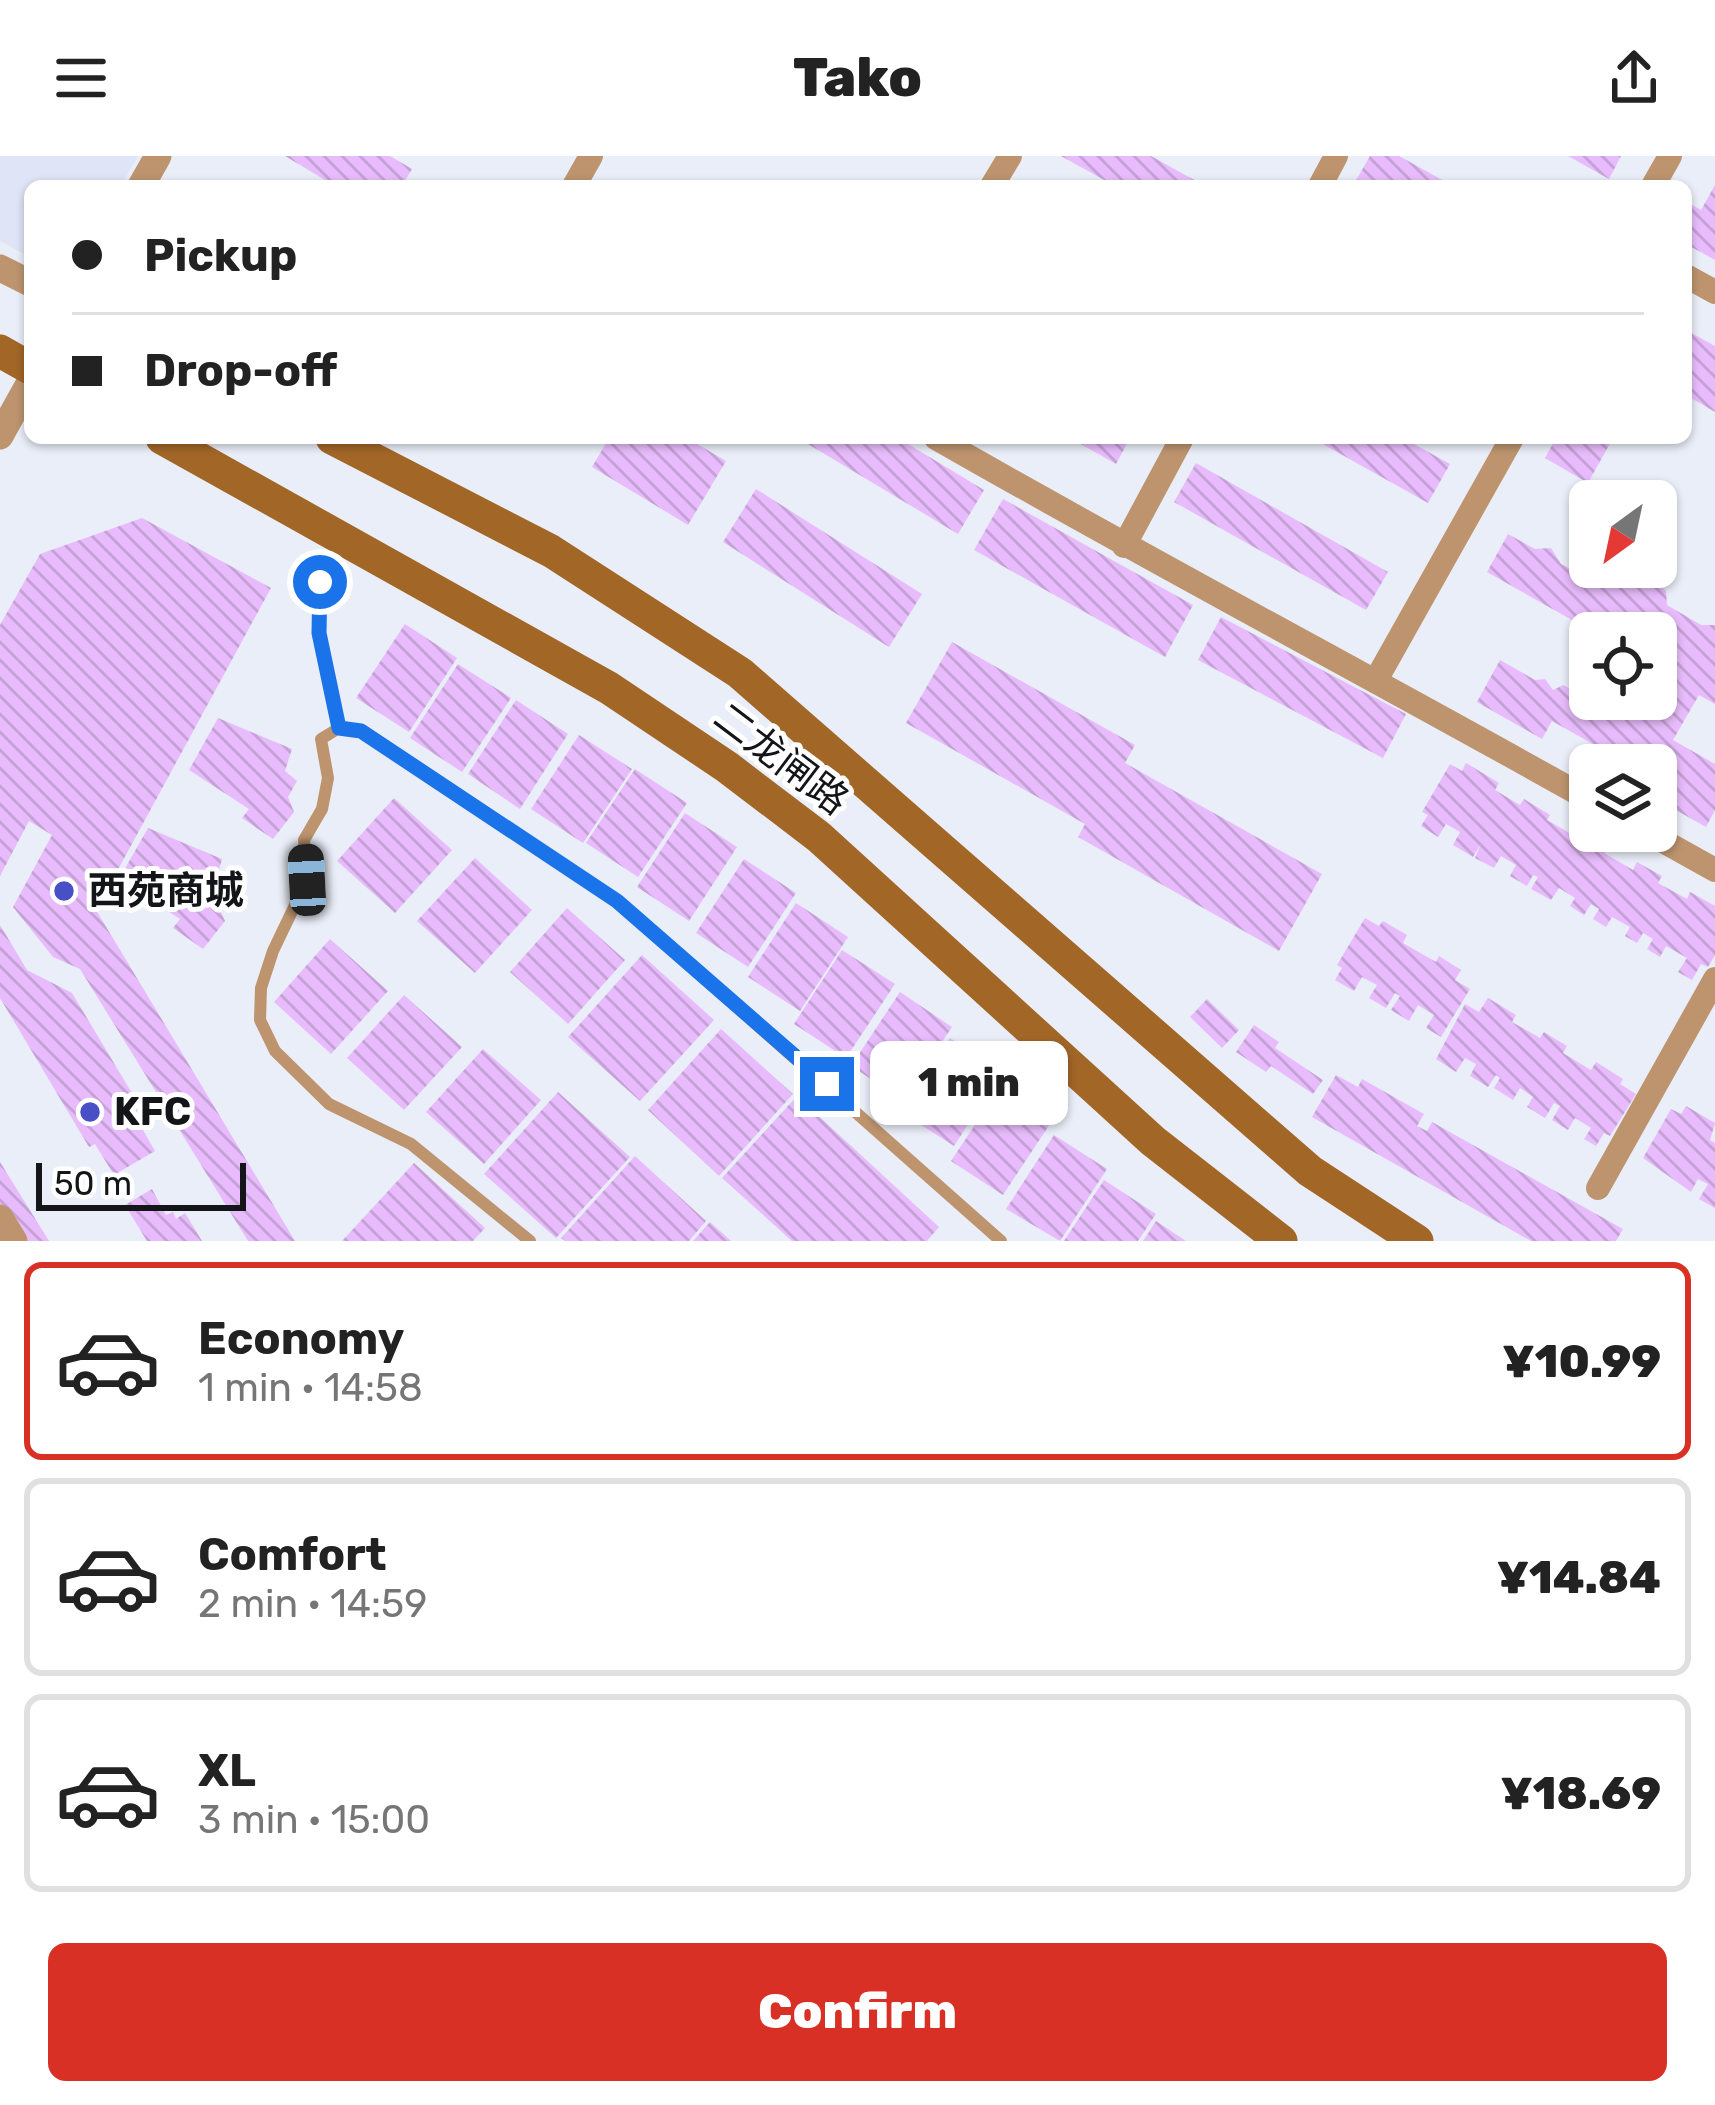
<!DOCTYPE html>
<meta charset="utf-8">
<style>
body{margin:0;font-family:Rubik,"Noto Sans SC",sans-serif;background:#f2f2f2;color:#222;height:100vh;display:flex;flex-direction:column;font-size:45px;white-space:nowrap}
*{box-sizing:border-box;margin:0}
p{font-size:39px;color:#767676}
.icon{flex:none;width:66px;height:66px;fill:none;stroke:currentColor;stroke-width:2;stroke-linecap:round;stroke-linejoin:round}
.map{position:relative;height:1085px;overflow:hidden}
.side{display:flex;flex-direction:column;background:#fff;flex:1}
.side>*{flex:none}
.banner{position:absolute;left:24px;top:24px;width:1668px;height:264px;border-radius:18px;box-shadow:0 3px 9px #0004;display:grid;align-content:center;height:264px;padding:0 48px;background:#fff}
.needle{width:78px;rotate:213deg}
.buttons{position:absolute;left:1569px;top:324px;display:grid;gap:24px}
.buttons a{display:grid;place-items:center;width:108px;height:108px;border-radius:18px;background:#fff;box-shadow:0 3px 9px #0004;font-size:60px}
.scale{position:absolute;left:36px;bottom:30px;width:210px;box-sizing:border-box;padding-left:12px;border:6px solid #141518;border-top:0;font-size:33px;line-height:42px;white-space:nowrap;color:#141518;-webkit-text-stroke:9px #fff;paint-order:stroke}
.end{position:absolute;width:54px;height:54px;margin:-27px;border:15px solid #1a73e8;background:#fff;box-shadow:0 0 0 6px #fff}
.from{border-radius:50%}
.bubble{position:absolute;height:84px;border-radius:18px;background:#fff;box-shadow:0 3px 9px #0004;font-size:39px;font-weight:800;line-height:84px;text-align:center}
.car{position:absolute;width:36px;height:72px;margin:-36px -18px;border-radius:15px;box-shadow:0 0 9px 3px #0007;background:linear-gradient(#222 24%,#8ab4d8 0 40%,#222 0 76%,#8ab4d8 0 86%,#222 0)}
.banner b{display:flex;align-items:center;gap:42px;height:114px;font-size:45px}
.banner b+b{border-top:3px solid #e0e0e0}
.banner i{width:30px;height:30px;background:#222}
ul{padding:21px 0 0;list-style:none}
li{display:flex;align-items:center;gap:36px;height:198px;margin:0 24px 18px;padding:0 24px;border:6px solid #e0e0e0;border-radius:18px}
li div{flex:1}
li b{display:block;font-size:45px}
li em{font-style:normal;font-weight:800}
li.current{border-color:#d93025}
li>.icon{width:108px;height:108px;stroke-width:1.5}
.primary-button{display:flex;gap:24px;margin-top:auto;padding:24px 48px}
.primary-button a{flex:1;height:138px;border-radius:18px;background:#d93025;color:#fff;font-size:48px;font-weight:800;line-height:138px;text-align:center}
header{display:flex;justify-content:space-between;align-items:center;height:156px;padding:0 48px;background:#fff;font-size:54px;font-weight:800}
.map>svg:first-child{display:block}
</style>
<header><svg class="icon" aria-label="menu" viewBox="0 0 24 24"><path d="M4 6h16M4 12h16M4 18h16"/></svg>Tako<svg class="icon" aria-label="share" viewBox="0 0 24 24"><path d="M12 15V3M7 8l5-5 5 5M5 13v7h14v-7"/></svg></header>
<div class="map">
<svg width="1715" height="1085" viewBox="0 0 1715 1085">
<defs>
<pattern id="building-back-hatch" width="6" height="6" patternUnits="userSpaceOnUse" patternTransform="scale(3)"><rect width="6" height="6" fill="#e8bcfc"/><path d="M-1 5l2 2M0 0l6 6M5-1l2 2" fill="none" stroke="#c6a1d7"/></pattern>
</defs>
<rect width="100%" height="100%" fill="#eaeef8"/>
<!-- built -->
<polygon fill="#dfe4f6" points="0,0 138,0 121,30 30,30 30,101 0,85"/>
<!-- building -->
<g fill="url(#building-back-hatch)">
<polygon points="285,0 390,0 412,13 402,30 335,30"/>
<polygon points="1061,0 1151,0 1205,30 1115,30"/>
<polygon points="1370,0 1399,0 1453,30 1362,30 1355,26"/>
<polygon points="1568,0 1621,0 1609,23"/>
<polygon points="1715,29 1715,104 1686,88 1686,52 1689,47 1701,54"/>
<polygon points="1686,174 1715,190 1715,256 1686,239"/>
<polygon points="609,282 687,282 726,305 688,369 592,311"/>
<polygon points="798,282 898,282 984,334 958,378"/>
<polygon points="1070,282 1130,282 1116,308"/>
<polygon points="1312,282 1403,282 1450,308 1428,347"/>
<polygon points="1556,282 1613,282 1588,327 1545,302"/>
<polygon points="1196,307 1388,416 1366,454 1174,346"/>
<polygon points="756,333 922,438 889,491 723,386"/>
<polygon points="1003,343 1193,449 1165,501 974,394"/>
<polygon points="142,362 271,432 96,754 295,1085 248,1085 80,813 53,801 13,751 52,679 29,665 0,720 0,469 40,398"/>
<polygon points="1508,378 1535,393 1551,392 1561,408 1571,413 1578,399 1590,399 1590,411 1606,411 1638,432 1649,426 1658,428 1666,435 1667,449 1701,469 1715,469 1715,548 1699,539 1673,584 1715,608 1715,654 1706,671 1656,643 1656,609 1630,609 1552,565 1542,583 1477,546 1500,504 1535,524 1545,523 1553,534 1563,529 1578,537 1585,525 1574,513 1575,506 1590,489 1590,543 1656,543 1656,477 1595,477 1487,416"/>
<polygon points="1221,461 1406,558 1383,602 1198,504"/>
<polygon points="405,468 457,502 409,576 356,542"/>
<polygon points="952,486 1135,589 1125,607 1322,718 1279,795 1078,681 1085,668 906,567"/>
<polygon points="458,508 511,542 462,616 410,582"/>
<polygon points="516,544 568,578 520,653 468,618"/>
<polygon points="218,562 292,593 285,615 297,625 288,641 294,656 273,683 242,662 249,653 189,614"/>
<polygon points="579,579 632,613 583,687 531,653"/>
<polygon points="1466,607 1499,627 1495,634 1520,649 1524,643 1550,659 1547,664 1578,682 1581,677 1607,692 1604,697 1633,714 1637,706 1662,720 1658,727 1687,743 1690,736 1715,750 1715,799 1708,811 1701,808 1692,824 1678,816 1687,802 1666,790 1660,801 1647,793 1653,783 1643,777 1637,787 1625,780 1630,771 1612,761 1606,771 1593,763 1599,753 1591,748 1584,759 1570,750 1575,742 1559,732 1551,744 1531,733 1538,721 1533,719 1527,730 1510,720 1516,709 1501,700 1494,712 1475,702 1481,688 1473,701 1453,689 1460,676 1446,668 1438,681 1421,670 1428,659 1422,656 1450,608 1462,615"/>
<polygon points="635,613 687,647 638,721 586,687"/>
<polygon points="394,642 452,694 395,757 337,705"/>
<polygon points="685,657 737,691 689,765 637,731"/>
<polygon points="148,672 222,703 216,724 228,735 218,750 225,765 203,793 173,772 180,763 119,723"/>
<polygon points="475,702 532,754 475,817 417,765"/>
<polygon points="744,703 796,737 748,811 696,777"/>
<polygon points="796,747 848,781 800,855 748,821"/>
<polygon points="567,752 625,804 568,868 510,816"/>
<polygon points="1365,762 1379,770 1383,765 1407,779 1403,787 1436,806 1439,800 1461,814 1455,824 1470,833 1441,881 1426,872 1434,859 1418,849 1409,865 1391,854 1400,840 1395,837 1386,852 1369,842 1377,829 1362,821 1354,835 1335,824 1342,812 1337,809"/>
<polygon points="0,769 27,814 72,837 151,969 143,974 155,995 114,1019 95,988 89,991 0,842"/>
<polygon points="330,783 388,835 331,898 274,846"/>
<polygon points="842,794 895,828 846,902 794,868"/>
<polygon points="642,799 714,864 640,945 568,881"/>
<polygon points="900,836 952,871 903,944 851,910"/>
<polygon points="404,839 462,891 404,954 347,902"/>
<polygon points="1488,842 1516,859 1512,866 1540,882 1544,876 1567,890 1563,897 1591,914 1596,906 1623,923 1620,928 1636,938 1610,980 1604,977 1596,990 1584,983 1591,972 1575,962 1568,974 1552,964 1560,950 1554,947 1545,962 1527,951 1533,941 1520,932 1513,944 1494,932 1500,922 1496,919 1488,931 1470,920 1476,908 1465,902 1456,916 1436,903 1465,848 1479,856"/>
<polygon points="1207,843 1239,874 1222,892 1190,861"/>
<polygon points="1254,869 1279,886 1275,892 1323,924 1313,938 1271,910 1266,916 1236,896"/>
<polygon points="721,873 793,938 719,1020 648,954"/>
<polygon points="950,882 1002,916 954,990 901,956"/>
<polygon points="483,893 541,944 484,1008 426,956"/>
<polygon points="1336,919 1358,931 1362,923 1424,958 1417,970 1427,975 1432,966 1623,1073 1616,1085 1531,1085 1312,961"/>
<polygon points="1000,931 1052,965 1003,1039 951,1005"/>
<polygon points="558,936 630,1001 556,1082 484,1018"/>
<polygon points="797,940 939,1071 927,1085 792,1085 722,1022"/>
<polygon points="1686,950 1715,967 1710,984 1715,987 1715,1052 1699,1043 1708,1028 1698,1023 1691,1036 1643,1002 1671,953 1681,958"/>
<polygon points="1054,979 1107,1013 1060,1085 1006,1053"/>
<polygon points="635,1000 706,1065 689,1085 565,1085 561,1082"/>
<polygon points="0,1006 49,1085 0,1085"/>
<polygon points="414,1007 485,1072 473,1085 342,1085"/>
<polygon points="1104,1024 1156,1058 1138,1085 1064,1085"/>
<polygon points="152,1033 166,1059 173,1056 176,1063 185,1057 202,1085 147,1085 125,1049"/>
<polygon points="1156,1065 1186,1085 1143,1085"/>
<polygon points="710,1066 731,1085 693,1085"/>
</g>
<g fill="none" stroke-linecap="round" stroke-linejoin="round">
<!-- service -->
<g stroke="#bd946e" stroke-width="12">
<polyline points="339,572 319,477 320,426 343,384"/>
<polyline points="530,1085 411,988 329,948 275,895 260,864 261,832 273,795 307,724 304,684 322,653 328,622 321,583 339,572 361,575 617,745 1001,1085"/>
</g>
<!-- minor -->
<g stroke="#bd946e" stroke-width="24">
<polyline points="574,30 591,0"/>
<polyline points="992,30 1010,0"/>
<polyline points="1320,30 1336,0"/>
<polyline points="1653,30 1670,0"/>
<polyline points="1686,120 1715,136"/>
<path d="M 936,282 C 1152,406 1373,522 1590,644"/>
<polyline points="1124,390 1182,282"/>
<polyline points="1376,524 1512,282"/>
<polyline points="1645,675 1715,714"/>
<polyline points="1598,1032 1715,823"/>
</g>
<!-- tertiary -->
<g stroke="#bd946e" stroke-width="27">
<polyline points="141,30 158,0"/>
<polyline points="0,112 30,127"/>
<polyline points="0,280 30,226"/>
<polyline points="0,1062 14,1085"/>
</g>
<!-- secondary -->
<g stroke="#a26627" stroke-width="33">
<polyline points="0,195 30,212"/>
<polyline points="162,282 609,532 727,611 819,681 1153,985 1281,1085"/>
<polyline points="332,282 551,395 740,517 1310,1015 1417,1085"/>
</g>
</g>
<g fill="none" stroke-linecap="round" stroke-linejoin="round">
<!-- route -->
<polyline stroke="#1a73e8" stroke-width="15" points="320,426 319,477 339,572 361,575 617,745 827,928"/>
</g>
<!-- markers -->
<g fill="#494fc5" stroke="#fff" stroke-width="4.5">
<circle cx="64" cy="735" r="12"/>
<circle cx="90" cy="956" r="12"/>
</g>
<g text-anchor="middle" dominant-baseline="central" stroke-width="10" stroke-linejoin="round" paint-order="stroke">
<!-- street labels -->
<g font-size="39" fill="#141518" stroke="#fff">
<text transform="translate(781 603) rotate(37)">二龙闸路</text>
</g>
<!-- poi labels -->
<g font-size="39" font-weight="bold" fill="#141518" stroke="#fff" text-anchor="start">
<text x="88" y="735">西苑商城</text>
<text x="114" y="956">KFC</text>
</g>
</g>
</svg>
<div class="buttons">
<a><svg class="needle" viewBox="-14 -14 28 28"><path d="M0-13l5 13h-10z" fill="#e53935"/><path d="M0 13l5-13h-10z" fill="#767676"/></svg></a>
<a><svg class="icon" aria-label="locate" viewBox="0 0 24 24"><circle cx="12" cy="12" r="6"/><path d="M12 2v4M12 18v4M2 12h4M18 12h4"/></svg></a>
<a><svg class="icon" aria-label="layers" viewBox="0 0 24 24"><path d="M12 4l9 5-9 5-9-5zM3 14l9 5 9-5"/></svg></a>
</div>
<div class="scale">50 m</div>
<i class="end from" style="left:320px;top:426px"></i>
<i class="end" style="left:827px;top:928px"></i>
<div class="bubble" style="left:870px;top:885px;width:198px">1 min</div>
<i class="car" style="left:307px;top:724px;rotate:357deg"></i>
<div class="banner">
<b><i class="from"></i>Pickup</b>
<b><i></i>Drop-off</b>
</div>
</div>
<section class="side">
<ul>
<li class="current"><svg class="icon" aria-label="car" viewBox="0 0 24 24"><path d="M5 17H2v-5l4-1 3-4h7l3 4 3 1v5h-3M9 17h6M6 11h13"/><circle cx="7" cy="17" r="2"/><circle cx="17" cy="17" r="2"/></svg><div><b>Economy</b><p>1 min · 14:58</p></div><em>¥10.99</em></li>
<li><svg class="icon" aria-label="car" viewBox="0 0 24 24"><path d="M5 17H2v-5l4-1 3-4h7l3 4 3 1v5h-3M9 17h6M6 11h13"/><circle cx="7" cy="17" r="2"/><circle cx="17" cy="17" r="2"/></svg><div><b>Comfort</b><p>2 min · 14:59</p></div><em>¥14.84</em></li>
<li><svg class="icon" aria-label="car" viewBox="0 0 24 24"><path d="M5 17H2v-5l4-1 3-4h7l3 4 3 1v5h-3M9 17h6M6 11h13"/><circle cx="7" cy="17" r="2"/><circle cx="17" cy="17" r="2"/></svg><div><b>XL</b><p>3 min · 15:00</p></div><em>¥18.69</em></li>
</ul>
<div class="primary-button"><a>Confirm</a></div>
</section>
